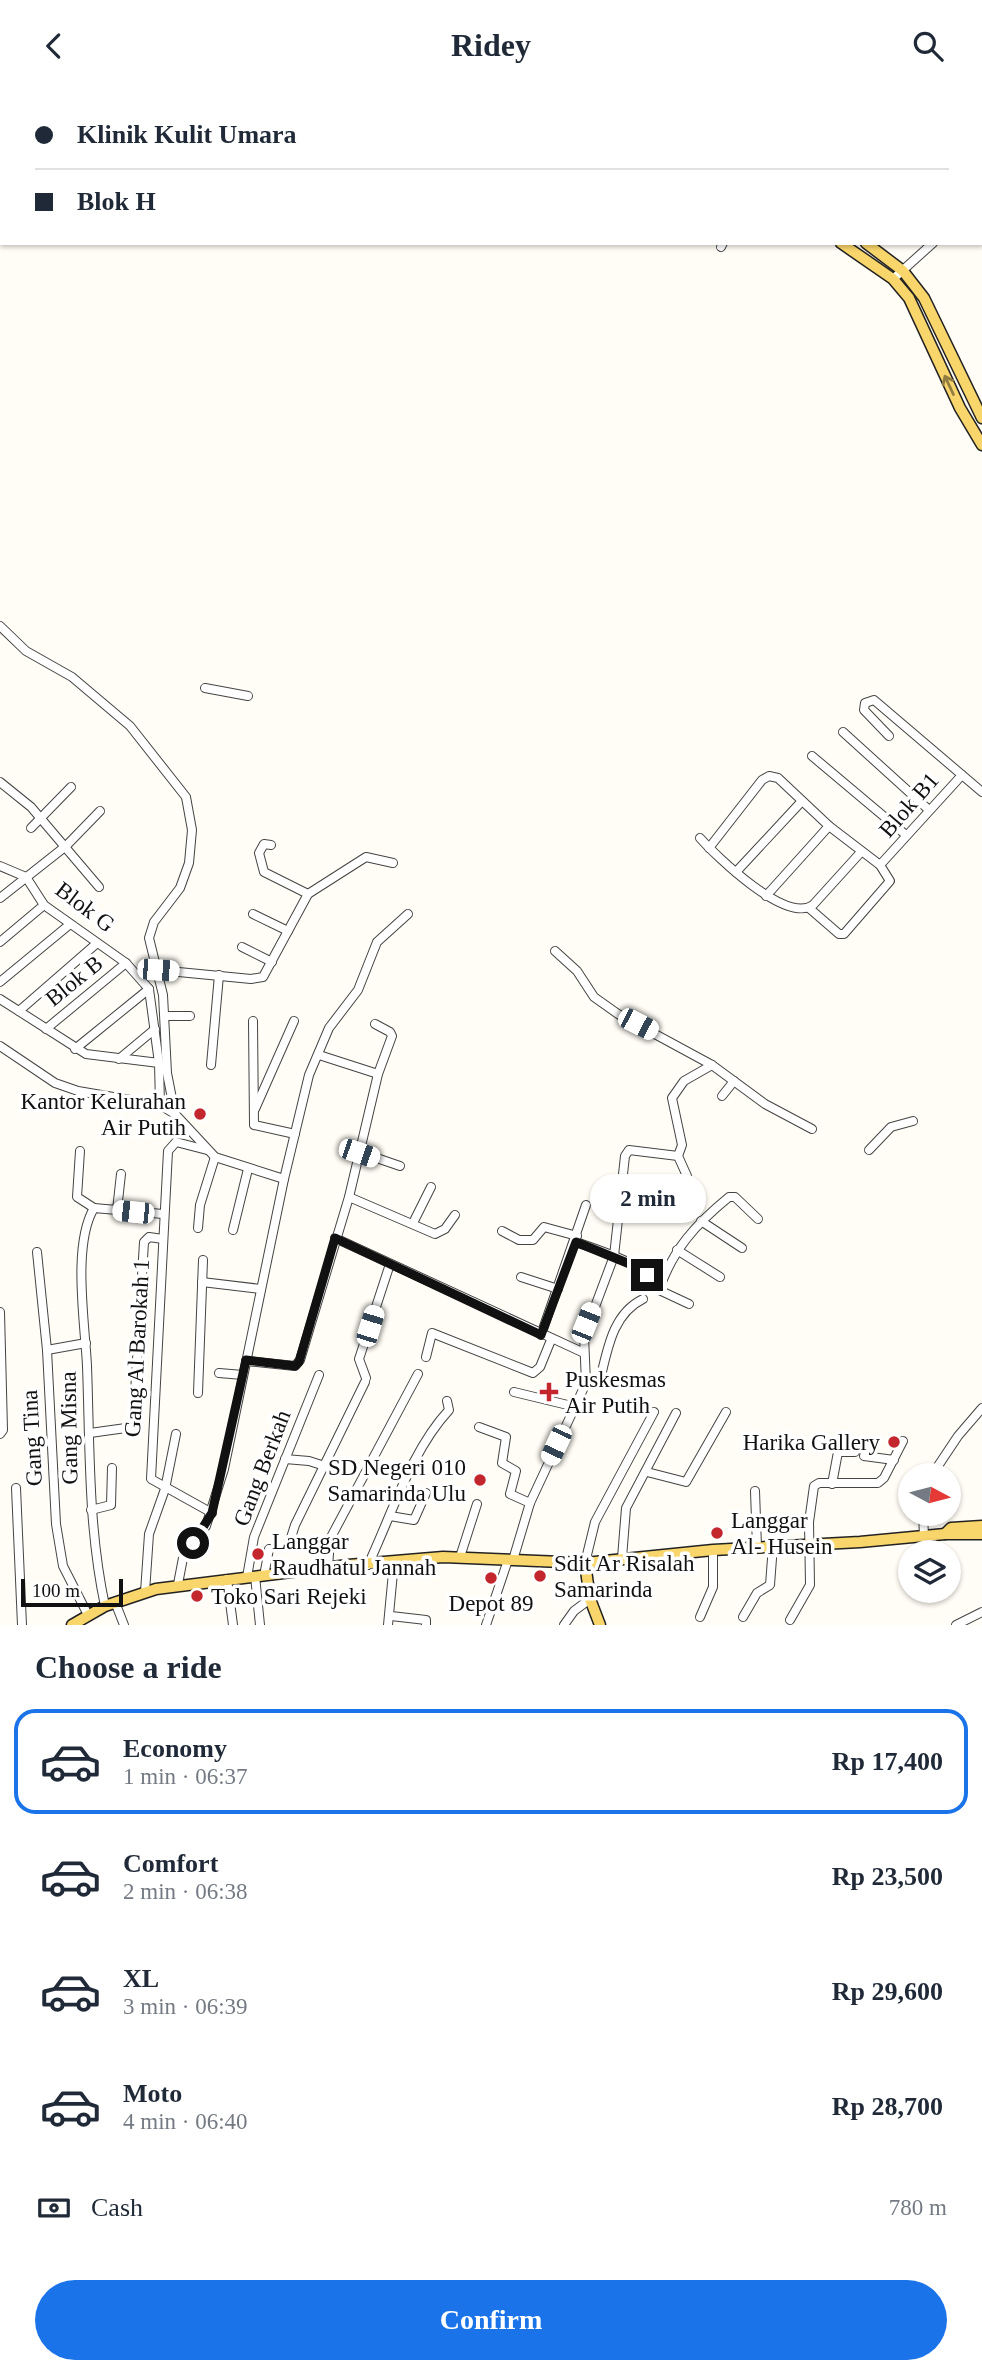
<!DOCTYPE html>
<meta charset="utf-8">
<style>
body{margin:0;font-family:Georgia,serif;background:#f2f2f3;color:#1f2937;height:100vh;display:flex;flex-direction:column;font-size:26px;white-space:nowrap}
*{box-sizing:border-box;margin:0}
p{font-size:23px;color:#747a83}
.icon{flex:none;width:38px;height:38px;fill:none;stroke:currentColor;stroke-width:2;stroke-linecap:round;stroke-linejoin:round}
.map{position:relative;height:1534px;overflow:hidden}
.side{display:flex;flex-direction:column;background:#fff;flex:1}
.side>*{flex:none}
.banner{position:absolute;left:0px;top:0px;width:984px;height:154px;box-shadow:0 2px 5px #0004;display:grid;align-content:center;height:154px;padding:0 35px;background:#fff}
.needle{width:46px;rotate:97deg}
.fabs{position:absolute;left:898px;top:1372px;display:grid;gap:14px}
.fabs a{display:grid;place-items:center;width:63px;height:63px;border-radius:50%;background:#fff;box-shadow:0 2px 5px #0004;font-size:35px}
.scale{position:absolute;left:21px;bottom:18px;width:102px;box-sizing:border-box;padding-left:7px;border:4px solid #111;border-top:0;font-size:19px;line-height:24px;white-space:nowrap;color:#111;-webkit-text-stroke:5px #fff;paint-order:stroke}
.end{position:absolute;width:32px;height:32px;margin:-16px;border:9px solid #111;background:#fff;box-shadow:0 0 0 4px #fff}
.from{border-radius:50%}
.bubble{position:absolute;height:49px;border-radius:24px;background:#fff;box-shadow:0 2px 5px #0004;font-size:23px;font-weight:700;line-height:49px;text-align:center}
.car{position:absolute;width:21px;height:42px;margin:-21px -10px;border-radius:9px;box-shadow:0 0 5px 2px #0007;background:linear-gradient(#fff 24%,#345 0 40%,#fff 0 76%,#345 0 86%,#fff 0)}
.banner b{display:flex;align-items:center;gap:24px;height:66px;font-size:26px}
.banner b+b{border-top:2px solid #e0e1e3}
.banner i{width:18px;height:18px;background:#1f2937}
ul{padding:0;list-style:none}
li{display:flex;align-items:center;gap:21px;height:105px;margin:0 14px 10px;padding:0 21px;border:4px solid transparent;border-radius:21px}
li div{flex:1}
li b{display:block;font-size:26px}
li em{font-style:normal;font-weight:700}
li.current{border-color:#1a73e8}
li>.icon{width:63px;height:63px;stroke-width:1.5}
h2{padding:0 35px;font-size:32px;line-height:84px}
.pay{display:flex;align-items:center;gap:18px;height:77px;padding:0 35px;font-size:26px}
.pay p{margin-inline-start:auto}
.button{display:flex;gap:14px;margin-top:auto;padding:14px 35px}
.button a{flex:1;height:80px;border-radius:42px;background:#1a73e8;color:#fff;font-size:28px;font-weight:700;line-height:80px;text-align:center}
header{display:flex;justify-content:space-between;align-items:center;height:91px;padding:0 35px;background:#fff;font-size:32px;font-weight:700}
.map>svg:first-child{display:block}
</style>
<header><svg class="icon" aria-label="back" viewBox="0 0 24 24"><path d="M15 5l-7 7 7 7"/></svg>Ridey<svg class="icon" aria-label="search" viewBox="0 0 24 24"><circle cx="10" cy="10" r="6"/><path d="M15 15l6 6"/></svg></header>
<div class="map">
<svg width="982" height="1534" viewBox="0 0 982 1534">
<rect width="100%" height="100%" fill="#fffdf5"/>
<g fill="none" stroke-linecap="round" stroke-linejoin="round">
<defs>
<g id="minor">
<polyline points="982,109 982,108"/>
<polyline points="721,156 723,152"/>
<polyline points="893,188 933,152"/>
<polyline points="0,535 26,560 72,586 130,635 186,706 192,739 189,772 180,797 154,831 149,847 163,904 167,982 175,1023"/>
<polyline points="205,597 248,605"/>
<polyline points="843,641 929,719"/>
<polyline points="889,645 864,619 865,612 874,609 982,701"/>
<polyline points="812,665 906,744"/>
<polyline points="0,691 31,716 99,796"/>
<polyline points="31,737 71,696"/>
<path d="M 700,747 C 717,766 786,833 813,814 L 861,761"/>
<polyline points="709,757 762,689 769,685 778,687 829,735 880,774 962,684"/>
<polyline points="0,775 26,786"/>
<polyline points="736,781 802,710"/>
<polyline points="26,786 44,814 126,872 149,898 159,972 160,1014 175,1023 215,1066 284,1088 224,1378 206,1435 183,1467 178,1493"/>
<polyline points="308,803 366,766 393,772"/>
<polyline points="766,805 829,735"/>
<polyline points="0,807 66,755 100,720"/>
<polyline points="809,817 839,843 844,843 890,790 880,774"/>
<polyline points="253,823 288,840"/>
<polyline points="0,851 44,814"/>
<polyline points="242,856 272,871"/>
<polyline points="555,860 577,880 594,906 618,923 712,974 765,1013 812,1038"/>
<polyline points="158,879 251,888 263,886 308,803 264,781 259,762 264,753 271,754"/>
<polyline points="0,891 69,834"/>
<polyline points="0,908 86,963 159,972"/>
<polyline points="19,920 96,853"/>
<polyline points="166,925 190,925"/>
<polyline points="253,930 254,1034 295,1043"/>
<polyline points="46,938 126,872"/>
<polyline points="0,955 55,992 78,1000 160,1014"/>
<polyline points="75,958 149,898"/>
<polyline points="319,964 378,983"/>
<polyline points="119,968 155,938"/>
<polyline points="211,974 219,884"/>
<polyline points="722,1005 734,990"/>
<polyline points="255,1018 294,930"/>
<polyline points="207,1059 176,1051 168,1060 151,1388 212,1422"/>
<polyline points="869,1059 891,1036 913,1030"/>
<polyline points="80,1060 77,1106 94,1117"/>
<polyline points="359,1061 400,1075"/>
<polyline points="678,1065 687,1085"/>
<polyline points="284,1088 309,984 329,937 358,899 377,851 408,823"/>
<polyline points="349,1106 435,1143 445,1138 455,1124"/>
<polyline points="117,1119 121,1083"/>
<polyline points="701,1130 742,1157"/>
<polyline points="413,1132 431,1096"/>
<polyline points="198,1137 200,1114 215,1066"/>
<polyline points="233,1139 248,1078"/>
<polyline points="502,1140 519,1149 533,1149 544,1136 577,1145"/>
<polyline points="335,1147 582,1261"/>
<path d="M 576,1151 C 597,1159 653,1175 659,1198"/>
<polyline points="677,1159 720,1186"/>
<polyline points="37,1161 47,1259 56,1433 63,1475 88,1524"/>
<polyline points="521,1186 558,1198"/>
<polyline points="202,1191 261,1198"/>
<path d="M 659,1199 C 673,1158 696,1133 729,1106 L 735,1106 L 758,1128"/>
<polyline points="659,1199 689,1213"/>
<polyline points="0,1221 3,1339 0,1343"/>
<polyline points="541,1244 586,1114"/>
<polyline points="47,1259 86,1252"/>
<polyline points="426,1266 432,1242 533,1282 540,1276 551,1249"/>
<polyline points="246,1270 295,1275 300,1269 349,1106 378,983 392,945 390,941 375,933"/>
<polyline points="219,1282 243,1284"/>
<polyline points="366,1287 359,1268 390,1173"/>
<path d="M 586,1292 L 601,1285 C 608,1255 614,1222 643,1208"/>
<polyline points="514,1301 576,1316"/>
<polyline points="198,1302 203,1169"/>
<polyline points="479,1336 506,1346 502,1372 516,1380 510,1403 530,1412"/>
<polyline points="90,1342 133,1336 144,1151 149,1146 163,1148"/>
<polyline points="864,1365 894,1369"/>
<polyline points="285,1368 309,1370 334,1378"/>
<polyline points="647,1381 686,1391 726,1321"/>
<polyline points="932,1384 958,1345 982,1317"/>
<polyline points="832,1393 838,1361 855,1361"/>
<polyline points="16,1397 22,1534"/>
<polyline points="755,1400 757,1456"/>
<polyline points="91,1419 111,1414 112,1377"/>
<polyline points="923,1423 924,1445"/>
<polyline points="390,1425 414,1429 426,1402"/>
<polyline points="289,1453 295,1434 365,1291"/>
<polyline points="460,1466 477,1413"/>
<polyline points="622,1467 626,1417 676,1322"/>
<polyline points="513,1469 530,1412 586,1292 584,1245 614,1165 625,1065 629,1059 678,1065 682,1054 672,1007 684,990 712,974"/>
<polyline points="585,1472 595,1431 654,1321"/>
<path d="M 368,1474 C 392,1423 411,1360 449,1319 L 447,1310"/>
<polyline points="328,1477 330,1448 418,1283"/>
<polyline points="255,1485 260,1534"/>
<polyline points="264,1485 269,1458"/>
<polyline points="247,1486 254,1446 319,1284"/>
<polyline points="227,1488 233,1534"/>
<polyline points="145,1501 149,1443 165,1398 176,1343"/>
<polyline points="115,1511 124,1534"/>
<path d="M 105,1515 C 88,1436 90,1356 87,1275 C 85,1232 72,1154 94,1117 L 163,1123"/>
<polyline points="391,1525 426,1529 426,1534"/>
<polyline points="700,1526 713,1496 713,1459"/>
<polyline points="743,1526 757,1502 770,1494 773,1454"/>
<polyline points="790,1529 810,1494 809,1431 814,1395 819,1392 878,1392 884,1387 903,1350"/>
<polyline points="388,1534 394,1471"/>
<polyline points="486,1534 508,1469"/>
<polyline points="564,1534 574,1520 590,1508"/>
<polyline points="956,1534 982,1521"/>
</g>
<g id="major">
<polyline points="631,0 632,2"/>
<polyline points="648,0 649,2"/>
<polyline points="841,152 893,188 909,207 960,317 982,354"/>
<polyline points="866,152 903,180 924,207 982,327"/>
<polyline points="945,1443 951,1437 982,1435"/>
<polyline points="585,1472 590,1508 600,1534"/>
<polyline points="72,1534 105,1515 156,1498 348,1474 443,1466 585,1472 713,1459 860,1451 945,1443 982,1443"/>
</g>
</defs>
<!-- minor casing -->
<use href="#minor" stroke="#444" stroke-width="10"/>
<!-- major casing -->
<use href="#major" stroke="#222" stroke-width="13"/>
<!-- minor -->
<use href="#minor" stroke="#fff" stroke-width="8"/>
<!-- major -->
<use href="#major" stroke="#f9d66b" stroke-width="10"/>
</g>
<!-- one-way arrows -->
<defs><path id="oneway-shaft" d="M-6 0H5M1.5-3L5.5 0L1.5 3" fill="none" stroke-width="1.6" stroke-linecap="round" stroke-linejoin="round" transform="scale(1.75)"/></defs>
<use stroke="#917d42" href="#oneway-shaft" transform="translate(949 294) rotate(-115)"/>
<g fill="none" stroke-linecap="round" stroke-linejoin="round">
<!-- route -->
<polyline stroke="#111" stroke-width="9" points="193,1452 212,1422 246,1269 295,1275 299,1271 335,1147 541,1244 576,1151 637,1176 647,1184"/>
</g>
<!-- markers -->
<g fill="#c4262e" stroke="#fff" stroke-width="2.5">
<circle cx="200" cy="1023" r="7"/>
<path d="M545.5 1290.5h7v7h7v7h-7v7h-7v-7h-7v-7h7z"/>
<circle cx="894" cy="1351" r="7"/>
<circle cx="480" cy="1389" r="7"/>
<circle cx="717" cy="1442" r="7"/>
<circle cx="258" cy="1463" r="7"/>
<circle cx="540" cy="1485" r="7"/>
<circle cx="491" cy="1487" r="7"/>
<circle cx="197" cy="1505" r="7"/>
</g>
<g text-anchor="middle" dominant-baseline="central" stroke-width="7" stroke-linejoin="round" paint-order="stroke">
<!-- street labels -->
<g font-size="23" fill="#111" stroke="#fff">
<text transform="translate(909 714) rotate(-49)">Blok B1</text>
<text transform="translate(85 816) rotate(37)">Blok G</text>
<text transform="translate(74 890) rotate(-39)">Blok B</text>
<text transform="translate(137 1257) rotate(-87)">Gang Al Barokah 1</text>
<text transform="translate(69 1337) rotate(-91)">Gang Misna</text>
<text transform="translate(32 1347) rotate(-93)">Gang Tina</text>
<text transform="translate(262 1377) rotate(-69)">Gang Berkah</text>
</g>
<!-- poi labels -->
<g font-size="23" fill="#111" stroke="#fff" text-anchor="start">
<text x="186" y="1010" text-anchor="end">Kantor Kelurahan<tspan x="186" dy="26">Air Putih</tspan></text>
<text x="565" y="1288">Puskesmas<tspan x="565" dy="26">Air Putih</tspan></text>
<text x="880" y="1351" text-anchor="end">Harika Gallery</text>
<text x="466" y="1376" text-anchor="end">SD Negeri 010<tspan x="466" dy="26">Samarinda Ulu</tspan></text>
<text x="731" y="1429">Langgar<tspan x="731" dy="26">Al- Husein</tspan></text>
<text x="272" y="1450">Langgar<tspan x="272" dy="26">Raudhatul Jannah</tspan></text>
<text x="554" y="1472">Sdit Ar Risalah<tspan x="554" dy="26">Samarinda</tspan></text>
<text x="211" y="1505">Toko Sari Rejeki</text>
<text x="491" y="1512" text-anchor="middle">Depot 89</text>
</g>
</g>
</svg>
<div class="fabs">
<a><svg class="needle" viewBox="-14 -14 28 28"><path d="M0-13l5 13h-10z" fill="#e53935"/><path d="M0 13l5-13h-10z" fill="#747a83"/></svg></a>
<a><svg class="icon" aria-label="layers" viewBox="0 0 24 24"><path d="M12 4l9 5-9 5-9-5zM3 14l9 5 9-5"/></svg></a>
</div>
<div class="scale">100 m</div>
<i class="end from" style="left:193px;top:1452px"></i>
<i class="end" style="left:647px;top:1184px"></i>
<div class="bubble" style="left:590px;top:1083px;width:116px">2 min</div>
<i class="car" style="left:158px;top:879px;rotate:94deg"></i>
<i class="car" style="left:638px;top:933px;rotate:117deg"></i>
<i class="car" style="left:359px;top:1062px;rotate:109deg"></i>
<i class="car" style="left:133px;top:1121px;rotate:276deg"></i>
<i class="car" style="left:586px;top:1232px;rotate:22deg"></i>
<i class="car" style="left:370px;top:1235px;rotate:17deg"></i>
<i class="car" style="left:556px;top:1354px;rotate:205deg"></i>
<div class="banner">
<b><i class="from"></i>Klinik Kulit Umara</b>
<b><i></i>Blok H</b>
</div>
</div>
<section class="side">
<h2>Choose a ride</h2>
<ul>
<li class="current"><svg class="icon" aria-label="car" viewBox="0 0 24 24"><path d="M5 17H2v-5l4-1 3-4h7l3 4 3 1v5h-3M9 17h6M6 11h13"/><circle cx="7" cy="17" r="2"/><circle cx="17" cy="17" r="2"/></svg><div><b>Economy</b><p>1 min · 06:37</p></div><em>Rp 17,400</em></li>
<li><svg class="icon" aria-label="car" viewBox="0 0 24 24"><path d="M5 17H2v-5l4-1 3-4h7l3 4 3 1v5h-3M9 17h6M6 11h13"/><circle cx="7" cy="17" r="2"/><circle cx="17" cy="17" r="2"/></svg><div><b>Comfort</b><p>2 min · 06:38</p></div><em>Rp 23,500</em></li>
<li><svg class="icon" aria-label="car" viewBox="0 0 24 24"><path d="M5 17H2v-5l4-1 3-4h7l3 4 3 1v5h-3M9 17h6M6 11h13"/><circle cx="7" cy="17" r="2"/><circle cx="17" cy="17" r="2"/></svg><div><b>XL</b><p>3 min · 06:39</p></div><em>Rp 29,600</em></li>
<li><svg class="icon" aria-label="car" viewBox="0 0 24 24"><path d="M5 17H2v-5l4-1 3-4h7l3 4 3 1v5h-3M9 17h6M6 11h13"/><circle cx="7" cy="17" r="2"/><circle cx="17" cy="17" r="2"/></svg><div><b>Moto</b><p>4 min · 06:40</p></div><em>Rp 28,700</em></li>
</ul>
<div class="pay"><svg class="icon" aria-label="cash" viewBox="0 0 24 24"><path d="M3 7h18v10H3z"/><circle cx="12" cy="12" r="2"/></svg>Cash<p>780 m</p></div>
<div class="button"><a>Confirm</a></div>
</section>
